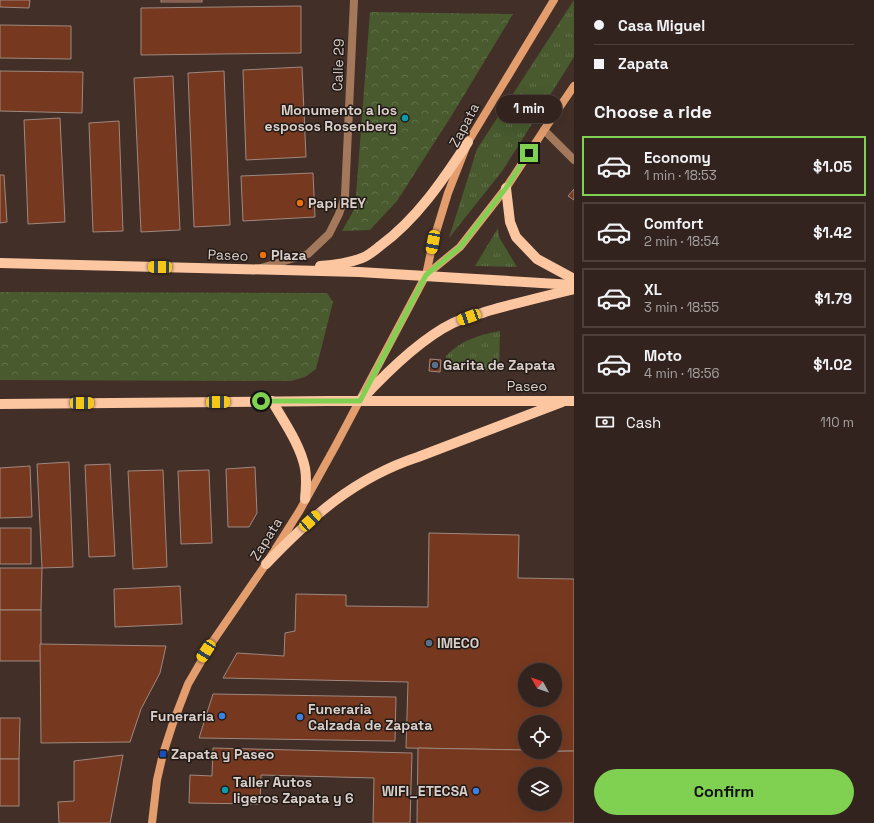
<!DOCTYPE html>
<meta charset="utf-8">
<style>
body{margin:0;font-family:"Space Grotesk",sans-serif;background:#3d2f2b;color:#f1f3f6;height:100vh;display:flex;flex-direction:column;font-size:15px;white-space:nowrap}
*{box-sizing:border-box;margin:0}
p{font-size:13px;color:#a8a4a4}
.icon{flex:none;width:22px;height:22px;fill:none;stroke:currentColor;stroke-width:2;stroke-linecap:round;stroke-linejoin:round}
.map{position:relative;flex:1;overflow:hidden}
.drawer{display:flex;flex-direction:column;background:#32231e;width:300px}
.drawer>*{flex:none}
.guide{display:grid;align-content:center;height:88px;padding:0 20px;background:#32231e}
.needle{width:26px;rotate:310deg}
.tools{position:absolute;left:518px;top:663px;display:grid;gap:8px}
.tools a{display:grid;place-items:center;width:44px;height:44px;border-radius:50%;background:#32231e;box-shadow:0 4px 16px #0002,0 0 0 1px #4d403c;font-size:20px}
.end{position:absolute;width:18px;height:18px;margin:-9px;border:5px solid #80d051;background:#111;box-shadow:0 0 0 2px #111}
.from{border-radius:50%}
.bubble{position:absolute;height:28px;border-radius:14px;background:#32231e;box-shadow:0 4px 16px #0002,0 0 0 1px #4d403c;font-size:13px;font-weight:800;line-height:28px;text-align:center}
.car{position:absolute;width:12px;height:24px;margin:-12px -6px;border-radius:5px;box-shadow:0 0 3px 1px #0007;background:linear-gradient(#f5c518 24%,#345 0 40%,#f5c518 0 76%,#345 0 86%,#f5c518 0)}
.guide b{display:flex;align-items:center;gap:14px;height:38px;font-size:15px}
.guide b+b{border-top:1px solid #4d403c}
.guide i{width:10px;height:10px;background:#f1f3f6}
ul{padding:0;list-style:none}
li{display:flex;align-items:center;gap:12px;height:60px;margin:0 8px 6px;padding:0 12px;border:2px solid #4d403c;border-radius:0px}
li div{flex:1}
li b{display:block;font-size:15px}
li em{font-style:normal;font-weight:800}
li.current{border-color:#80d051}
li>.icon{width:36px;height:36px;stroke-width:1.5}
h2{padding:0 20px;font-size:18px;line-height:48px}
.pay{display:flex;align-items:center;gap:10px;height:44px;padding:0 20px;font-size:15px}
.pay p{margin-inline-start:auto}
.button{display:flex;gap:8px;margin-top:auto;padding:8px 20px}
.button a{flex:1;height:46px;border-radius:24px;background:#80d051;color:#111;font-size:16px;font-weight:800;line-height:46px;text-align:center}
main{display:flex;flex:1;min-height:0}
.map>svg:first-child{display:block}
</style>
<main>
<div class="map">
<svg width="574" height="823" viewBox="0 0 574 823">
<defs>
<pattern id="grass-tufts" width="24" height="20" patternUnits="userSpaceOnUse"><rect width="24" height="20" fill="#485a2e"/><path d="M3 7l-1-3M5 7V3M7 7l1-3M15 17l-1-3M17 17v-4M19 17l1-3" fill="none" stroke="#62714b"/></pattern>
<pattern id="park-crowns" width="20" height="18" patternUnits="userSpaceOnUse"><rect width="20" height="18" fill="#485a2e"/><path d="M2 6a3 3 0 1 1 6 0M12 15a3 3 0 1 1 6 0" fill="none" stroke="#62714b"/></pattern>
</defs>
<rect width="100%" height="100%" fill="#422f28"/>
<!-- grass -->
<g fill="url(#grass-tufts)">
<polygon points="574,0 574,57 503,170 449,238 477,149"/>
<polygon points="498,228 499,237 517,267 475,266"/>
<path d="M 500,331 L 499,371 L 447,367 L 446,356 C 461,340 479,335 500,331 Z"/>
</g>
<!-- park -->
<g fill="url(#park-crowns)">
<polygon points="370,12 513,14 452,115 397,201 370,230 342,231 355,208"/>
<polygon points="0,292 327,293 333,302 316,369 305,377 291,381 0,380"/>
</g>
<!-- building -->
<g fill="#763920" stroke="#9f887f" fill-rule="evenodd">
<polygon points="0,0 30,0 29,8 0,7"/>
<rect x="161" y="0" width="41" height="2"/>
<polygon points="301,6 301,53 141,55 141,8"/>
<polygon points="0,25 71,26 71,59 0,58"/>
<polygon points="302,67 306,157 246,160 243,70"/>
<polygon points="0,71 83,72 82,113 0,111"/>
<polygon points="224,71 230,225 194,227 188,73"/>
<polygon points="173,76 180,230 141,232 134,78"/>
<polygon points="60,118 65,222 28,224 24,120"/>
<polygon points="119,121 123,231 93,232 89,123"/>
<polygon points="313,173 315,217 243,221 241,176"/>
<polygon points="0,175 4,175 7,222 0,223"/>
<polygon points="574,189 574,200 568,196"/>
<polygon points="430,359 441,360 440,372 429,371"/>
<polygon points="69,462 73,567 42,568 37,464"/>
<polygon points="110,464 115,556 89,557 85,465"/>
<polygon points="30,466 32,517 0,518 0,468"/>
<polygon points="255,467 257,513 249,527 228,527 226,469"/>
<polygon points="163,470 167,567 133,569 128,471"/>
<polygon points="209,470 212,543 181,544 178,471"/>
<rect x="0" y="528" width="31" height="36"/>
<path d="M 429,533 L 519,535 L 518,578 L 574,579 L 574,751 L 555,751 L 555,722 L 525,722 L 525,750 L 406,748 L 408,682 L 223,678 L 237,653 L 284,656 L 285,633 L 295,631 L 296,594 L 346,595 L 346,606 L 428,607 ZM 525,670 L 555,670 L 555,700 L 525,700 Z"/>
<polygon points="0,568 42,568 41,610 0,610"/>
<polygon points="180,586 182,624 115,627 114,589"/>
<rect x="0" y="610" width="41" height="51"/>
<polygon points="40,644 166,646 160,673 141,709 130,742 41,743"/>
<polygon points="213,694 396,697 395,741 199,738"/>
<polygon points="0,718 20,718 19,759 0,759"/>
<polygon points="213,748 412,753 410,823 373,823 374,778 261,775 260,804 189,803 190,775 212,776"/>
<path d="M 418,748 L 525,750 L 525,752 L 574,751 L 574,823 L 417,823 ZM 525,774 L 555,774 L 555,804 L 525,804 Z"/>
<polygon points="123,755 110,823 59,823 58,802 74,801 74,761"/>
<rect x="0" y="759" width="19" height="47"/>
</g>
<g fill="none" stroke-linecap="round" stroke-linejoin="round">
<!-- service -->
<polyline stroke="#a4795b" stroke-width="8" points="544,130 574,160"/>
<!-- minor -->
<polyline stroke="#a4795b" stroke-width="8" points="261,268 308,254 329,234 339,214 345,196 354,0"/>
<!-- secondary -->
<g stroke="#e49e6e" stroke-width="8">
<polyline points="426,275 460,247 506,188 544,130 574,86"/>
<polyline points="152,823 157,780 163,754 173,723 188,684 213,641 266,564 300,510 336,445 426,275 433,242 448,193 468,142 554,0"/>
</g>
<!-- primary -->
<g stroke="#fcc6a1" stroke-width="10">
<polyline points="506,188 510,222 516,237 537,259 574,279"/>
<polyline points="0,263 359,272 574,285"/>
<path d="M 320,266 C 334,265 349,263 362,258 C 368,256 375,250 380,246 C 417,219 443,180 468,142"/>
<path d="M 272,401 C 284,422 300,444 305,468 C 307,479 306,489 305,499"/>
<path d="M 360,401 C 385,374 420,339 453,323 C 464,318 477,315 488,311 C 516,303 545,296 574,289"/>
<polyline points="0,404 327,401 574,401"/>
<path d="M 266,564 C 311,517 354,478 418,457 L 562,402"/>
</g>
</g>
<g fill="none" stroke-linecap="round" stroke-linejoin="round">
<!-- route -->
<polyline stroke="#80d051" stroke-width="5" points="261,401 360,401 426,275 460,247 506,188 529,153"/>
</g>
<!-- markers -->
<g fill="#0f9aa8" stroke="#221a16" stroke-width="1.5">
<circle cx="405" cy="118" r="4"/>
<circle cx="225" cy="790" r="4"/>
</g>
<g fill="#e8710a" stroke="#221a16" stroke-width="1.5">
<circle cx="300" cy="203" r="4"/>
<circle cx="263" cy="255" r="4"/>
</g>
<g fill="#5c6f8a" stroke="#221a16" stroke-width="1.5">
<circle cx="435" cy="365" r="4"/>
<circle cx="429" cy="643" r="4"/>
</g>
<g fill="#3f7fe0" stroke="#221a16" stroke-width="1.5">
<circle cx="222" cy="716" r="4"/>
<circle cx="300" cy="717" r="4"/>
<circle cx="476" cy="791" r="4"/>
</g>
<rect fill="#1a4fb4" stroke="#221a16" stroke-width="1.5" x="159" y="750" width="8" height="8" rx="2"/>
<g text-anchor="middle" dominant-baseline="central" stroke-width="3" stroke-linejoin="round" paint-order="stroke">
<!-- street labels -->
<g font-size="14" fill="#dbcfca" stroke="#221a16">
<text transform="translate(338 65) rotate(-88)">Calle 29</text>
<text transform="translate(464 125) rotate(-62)">Zapata</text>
<text transform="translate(228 255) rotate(2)">Paseo</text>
<text x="527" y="386">Paseo</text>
<text transform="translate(266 539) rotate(-58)">Zapata</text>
</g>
<!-- poi labels -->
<g font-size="14" font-weight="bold" fill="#dbcfca" stroke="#221a16" text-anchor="start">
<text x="397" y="110" text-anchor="end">Monumento a los<tspan x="397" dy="16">esposos Rosenberg</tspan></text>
<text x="308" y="203">Papi REY</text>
<text x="271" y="255">Plaza</text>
<text x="443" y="365">Garita de Zapata</text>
<text x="437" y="643">IMECO</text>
<text x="308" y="709">Funeraria<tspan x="308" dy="16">Calzada de Zapata</tspan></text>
<text x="214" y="716" text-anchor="end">Funeraria</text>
<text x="171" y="754">Zapata y Paseo</text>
<text x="233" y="782">Taller Autos<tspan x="233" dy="16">ligeros Zapata y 6</tspan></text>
<text x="468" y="791" text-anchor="end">WIFI_ETECSA</text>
</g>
</g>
</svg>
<div class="tools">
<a><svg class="needle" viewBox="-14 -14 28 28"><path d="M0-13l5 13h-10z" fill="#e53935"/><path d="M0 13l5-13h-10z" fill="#a8a4a4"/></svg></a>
<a><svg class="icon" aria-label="locate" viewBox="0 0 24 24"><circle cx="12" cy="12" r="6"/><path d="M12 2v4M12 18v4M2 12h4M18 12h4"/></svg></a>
<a><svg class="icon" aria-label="layers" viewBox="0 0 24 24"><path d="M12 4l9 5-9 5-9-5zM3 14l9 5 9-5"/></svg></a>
</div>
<i class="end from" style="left:261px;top:401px"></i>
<i class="end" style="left:529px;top:153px"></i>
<div class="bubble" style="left:496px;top:95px;width:66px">1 min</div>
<i class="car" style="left:433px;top:242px;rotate:191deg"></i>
<i class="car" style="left:160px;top:267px;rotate:271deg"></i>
<i class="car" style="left:469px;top:317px;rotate:250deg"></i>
<i class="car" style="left:218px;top:402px;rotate:89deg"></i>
<i class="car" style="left:82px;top:403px;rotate:89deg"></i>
<i class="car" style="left:310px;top:521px;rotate:48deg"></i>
<i class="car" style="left:206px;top:651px;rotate:213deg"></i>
</div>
<section class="drawer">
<div class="guide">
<b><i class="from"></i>Casa Miguel</b>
<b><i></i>Zapata</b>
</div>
<h2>Choose a ride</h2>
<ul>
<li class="current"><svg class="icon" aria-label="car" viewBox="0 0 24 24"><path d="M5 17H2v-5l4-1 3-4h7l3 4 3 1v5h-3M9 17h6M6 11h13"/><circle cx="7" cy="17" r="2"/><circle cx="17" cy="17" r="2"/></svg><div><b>Economy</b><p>1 min · 18:53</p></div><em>$1.05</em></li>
<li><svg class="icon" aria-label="car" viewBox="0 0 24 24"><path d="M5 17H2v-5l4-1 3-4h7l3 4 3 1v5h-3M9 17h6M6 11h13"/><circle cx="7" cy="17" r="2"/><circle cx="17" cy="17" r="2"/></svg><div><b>Comfort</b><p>2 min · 18:54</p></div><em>$1.42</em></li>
<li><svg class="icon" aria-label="car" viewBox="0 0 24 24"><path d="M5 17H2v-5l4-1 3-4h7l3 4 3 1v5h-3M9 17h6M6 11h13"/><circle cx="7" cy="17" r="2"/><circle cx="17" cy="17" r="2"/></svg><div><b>XL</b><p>3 min · 18:55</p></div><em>$1.79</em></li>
<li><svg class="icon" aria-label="car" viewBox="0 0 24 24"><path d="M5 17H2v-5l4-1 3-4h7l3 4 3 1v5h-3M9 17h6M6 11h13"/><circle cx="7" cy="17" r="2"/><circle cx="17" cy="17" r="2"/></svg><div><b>Moto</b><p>4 min · 18:56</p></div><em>$1.02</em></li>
</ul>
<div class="pay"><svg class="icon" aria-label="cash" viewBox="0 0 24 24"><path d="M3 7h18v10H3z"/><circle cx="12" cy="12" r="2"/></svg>Cash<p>110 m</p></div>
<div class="button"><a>Confirm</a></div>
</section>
</main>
